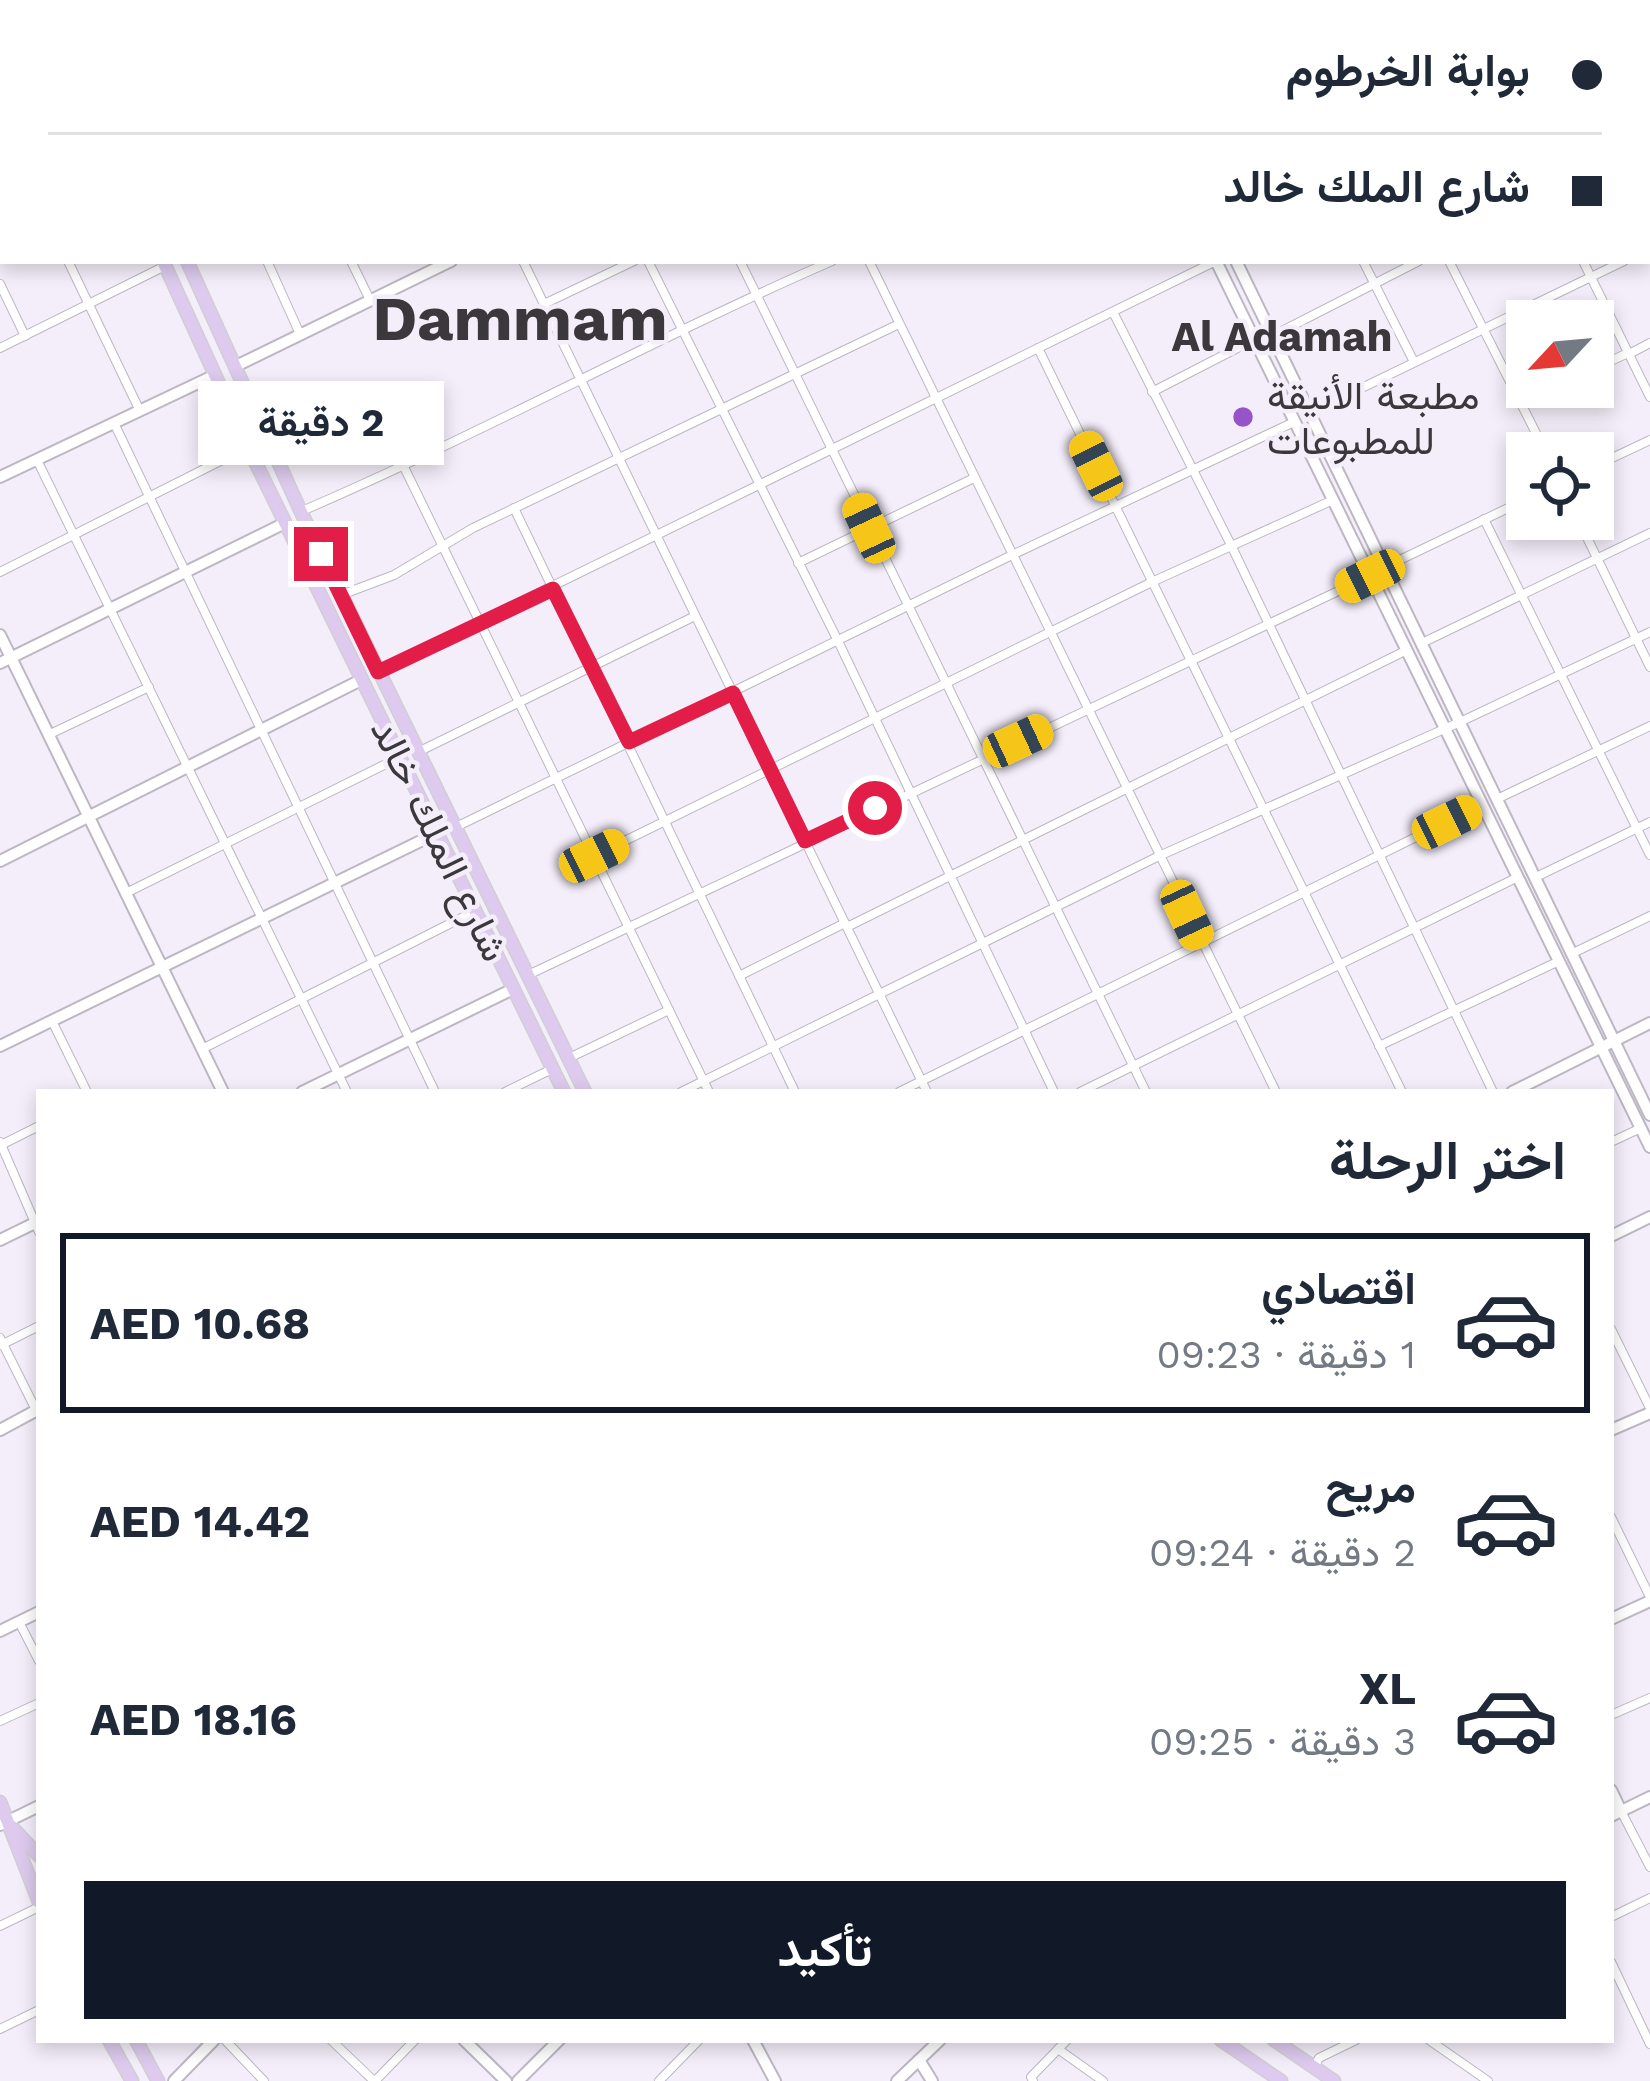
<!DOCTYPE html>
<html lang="ar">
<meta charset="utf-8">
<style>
body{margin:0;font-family:"Work Sans",Vazirmatn,sans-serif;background:#f6f6f7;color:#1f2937;direction:rtl;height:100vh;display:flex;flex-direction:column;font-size:45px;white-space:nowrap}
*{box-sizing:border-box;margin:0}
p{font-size:39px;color:#747a83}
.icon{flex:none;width:66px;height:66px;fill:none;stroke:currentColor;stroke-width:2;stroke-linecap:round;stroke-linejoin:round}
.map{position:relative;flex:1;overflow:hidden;direction:ltr}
.drawer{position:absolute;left:36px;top:1089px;width:1578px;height:954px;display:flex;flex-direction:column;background:#fff;border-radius:0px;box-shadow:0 6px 18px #0003;direction:rtl}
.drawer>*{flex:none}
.top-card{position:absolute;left:0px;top:0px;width:1650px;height:264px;box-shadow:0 6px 18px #0003;direction:rtl;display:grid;align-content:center;height:264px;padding:0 48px;background:#fff}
.needle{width:78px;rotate:244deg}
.buttons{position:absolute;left:1506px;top:300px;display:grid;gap:24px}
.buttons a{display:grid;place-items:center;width:108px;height:108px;border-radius:0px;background:#fff;box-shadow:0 6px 18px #0003;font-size:60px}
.end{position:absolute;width:54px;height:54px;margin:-27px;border:15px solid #e11d48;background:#fff;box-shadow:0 0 0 6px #fff}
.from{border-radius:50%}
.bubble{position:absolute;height:84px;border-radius:0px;background:#fff;box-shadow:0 6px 18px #0003;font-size:39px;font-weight:700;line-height:84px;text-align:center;direction:rtl}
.car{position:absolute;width:36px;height:72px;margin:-36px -18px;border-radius:15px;box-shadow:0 0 9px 3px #0007;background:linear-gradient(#f5c518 24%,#345 0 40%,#f5c518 0 76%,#345 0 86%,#f5c518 0)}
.top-card b{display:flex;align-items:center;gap:42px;height:114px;font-size:45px}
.top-card b+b{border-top:3px solid #e0e1e3}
.top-card i{width:30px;height:30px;background:#1f2937}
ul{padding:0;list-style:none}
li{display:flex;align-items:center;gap:36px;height:180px;margin:0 24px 18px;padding:0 24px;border:6px solid transparent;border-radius:0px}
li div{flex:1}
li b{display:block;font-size:45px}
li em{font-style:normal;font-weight:700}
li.selected{border-color:#111827}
li>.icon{width:108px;height:108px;stroke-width:1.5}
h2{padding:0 48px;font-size:54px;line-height:144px}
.button{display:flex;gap:24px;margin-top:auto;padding:24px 48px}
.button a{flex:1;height:138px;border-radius:0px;background:#111827;color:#fff;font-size:48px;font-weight:700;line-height:138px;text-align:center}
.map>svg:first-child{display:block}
</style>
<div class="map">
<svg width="1650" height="2081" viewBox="0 0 1650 2081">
<rect width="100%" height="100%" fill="#f4eefa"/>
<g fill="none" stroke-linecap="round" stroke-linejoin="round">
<defs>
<g id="minor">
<polyline points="144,0 146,3"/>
<polyline points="224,0 225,3"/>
<polyline points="305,0 306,3"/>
<polyline points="394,0 395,3"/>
<polyline points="528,0 529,3"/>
<polyline points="616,0 617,3"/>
<polyline points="672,0 674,3"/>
<polyline points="742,0 743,3"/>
<polyline points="874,0 875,3"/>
<polyline points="1456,0 1458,3"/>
<polyline points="1646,0 1650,8"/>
<polyline points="236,3 242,0"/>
<polyline points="422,3 428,0"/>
<polyline points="597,3 603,0"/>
<polyline points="765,3 771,0"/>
<polyline points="1367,3 1372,0"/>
<polyline points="1556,3 1562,0"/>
<polyline points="0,25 3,24"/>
<polyline points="1647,51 1650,50"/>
<polyline points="0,123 3,129"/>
<polyline points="1647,151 1650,149"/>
<polyline points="1647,250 1650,249"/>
<polyline points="68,261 139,409"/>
<polyline points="267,261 300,334"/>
<polyline points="351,261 370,300"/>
<polyline points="523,261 927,1092"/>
<polyline points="648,261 838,641 1054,1092"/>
<polyline points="740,261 1146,1092"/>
<polyline points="869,261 1276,1092"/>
<polyline points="1363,261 1414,362"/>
<polyline points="1449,261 1546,453"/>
<polyline points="1583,261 1650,397"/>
<polyline points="0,284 25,336"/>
<polyline points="544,304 634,261"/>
<polyline points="1114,314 1231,545 1493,1092"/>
<polyline points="1272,336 1419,261"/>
<polyline points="0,348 165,266"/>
<polyline points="1038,348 1402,1092"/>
<polyline points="1629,354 1650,343"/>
<polyline points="1593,369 1628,353"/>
<polyline points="1152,392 1255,339"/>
<polyline points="1521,403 1556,387"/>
<polyline points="1310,413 1624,261"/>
<polyline points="114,423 435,1092"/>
<polyline points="37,460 347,1092"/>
<polyline points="404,467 709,1092"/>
<polyline points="1593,467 1650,440"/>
<polyline points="514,508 795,1092"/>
<path d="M 302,511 C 481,434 653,339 832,261"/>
<polyline points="1484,519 1650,855"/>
<polyline points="1578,519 1650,667"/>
<polyline points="798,563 974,478"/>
<polyline points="1385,567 1527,499"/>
<polyline points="0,572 248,447"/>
<polyline points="341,595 394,575 473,528 899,324"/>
<polyline points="1422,643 1650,533"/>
<polyline points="379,671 1216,261"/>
<polyline points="48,735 149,687"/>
<polyline points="418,752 695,616"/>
<polyline points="1497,799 1650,726"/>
<polyline points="456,827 1010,556 1294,422"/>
<polyline points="594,856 1154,581 1333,500"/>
<polyline points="1536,877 1650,822"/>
<polyline points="126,893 400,757"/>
<polyline points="847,927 1407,650"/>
<polyline points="1573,953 1650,916"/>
<polyline points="528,975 1370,576"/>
<polyline points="739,976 845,923"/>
<polyline points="52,1021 87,1092"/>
<polyline points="1379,1046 1557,962"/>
<polyline points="202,1049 475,911"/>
<polyline points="569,1058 669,1010"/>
<polyline points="505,1092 552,1069"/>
<polyline points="681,1092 1159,856 1460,722 1650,632"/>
<polyline points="899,1092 1481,805"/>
<polyline points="1080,1092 1516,878"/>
<polyline points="0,1142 39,1232"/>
<polyline points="1611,1142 1641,1128"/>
<polyline points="1,1145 39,1126"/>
<polyline points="1611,1329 1650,1408"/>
<polyline points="0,1338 36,1410"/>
<polyline points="1,1345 39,1326"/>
<polyline points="1611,1517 1650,1597"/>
<polyline points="19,1622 39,1661"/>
<polyline points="1611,1715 1650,1698"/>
<polyline points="0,1721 39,1703"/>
<polyline points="1621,1811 1650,1867"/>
<polyline points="1611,1917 1650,1898"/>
<polyline points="0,1926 39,1907"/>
<polyline points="1611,1962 1650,2044"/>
<polyline points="0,2029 39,2010"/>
<polyline points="225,2040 264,2081"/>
<polyline points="331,2040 374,2081"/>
<polyline points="1429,2040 1488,2081"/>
<polyline points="1058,2049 1103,2081"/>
<polyline points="1315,2066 1319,2058 1356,2040"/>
<polyline points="375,2081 415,2040"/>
<polyline points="659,2081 699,2040"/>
<polyline points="1033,2081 1031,2077 1067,2040"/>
</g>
<g id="tertiary">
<polyline points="1095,0 1096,3"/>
<polyline points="1113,0 1114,3"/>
<polyline points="975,3 982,0"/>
<polyline points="1216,261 1650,1147"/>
<polyline points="1236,261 1650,1115"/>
<polyline points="236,366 451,261"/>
<polyline points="0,477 215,375"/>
<polyline points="0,635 223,1092"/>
<polyline points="0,663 285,523"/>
<polyline points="0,861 361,680"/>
<polyline points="0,1046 437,833"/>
<polyline points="302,1092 513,989"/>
<polyline points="1512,1092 1650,1023"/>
<polyline points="1611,1236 1650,1217"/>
<polyline points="0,1240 39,1221"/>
<polyline points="0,1430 39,1409"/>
<polyline points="1611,1430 1650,1413"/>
<polyline points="1611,1619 1650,1601"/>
<polyline points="0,1631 39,1612"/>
<polyline points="1611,1790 1621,1811"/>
<polyline points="1611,1816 1650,1797"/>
<polyline points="0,1825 39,1806"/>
<polyline points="464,2040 506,2081"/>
<polyline points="753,2040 775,2081"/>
<polyline points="919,2060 932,2081"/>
<polyline points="174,2081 214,2040"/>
<polyline points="518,2081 559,2040"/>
<polyline points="897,2081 940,2040"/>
</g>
<g id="primary">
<polyline points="34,0 35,3"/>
<polyline points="51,0 53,3"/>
<polyline points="163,261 248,447 564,1092"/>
<polyline points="187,261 301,512 585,1092"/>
<polyline points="0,1802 39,1902"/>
<polyline points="11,1826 39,1856"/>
<polyline points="109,2040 132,2081"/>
<polyline points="136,2040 158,2081"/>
<polyline points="1221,2040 1281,2081"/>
<polyline points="1274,2040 1334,2081"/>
</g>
</defs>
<!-- minor casing -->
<use href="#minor" stroke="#bcb7c2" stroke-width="10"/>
<!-- tertiary casing -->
<use href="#tertiary" stroke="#bcb7c2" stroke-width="14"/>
<!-- primary casing -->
<use href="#primary" stroke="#d0cfd0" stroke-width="15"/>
<!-- minor -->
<use href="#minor" stroke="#fff" stroke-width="8"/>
<!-- tertiary -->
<use href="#tertiary" stroke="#fff" stroke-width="10"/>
<!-- primary -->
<use href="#primary" stroke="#ddcaee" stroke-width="12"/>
</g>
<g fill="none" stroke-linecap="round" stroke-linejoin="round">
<!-- route -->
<polyline stroke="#e11d48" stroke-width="15" points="321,554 378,672 553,589 629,742 733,693 805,841 875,808"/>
</g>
<!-- markers -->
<circle fill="#9754c8" stroke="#f4eefa" stroke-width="4.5" cx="1243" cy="417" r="12"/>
<g text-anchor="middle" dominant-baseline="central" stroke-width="9" stroke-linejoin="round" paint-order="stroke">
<!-- poi labels -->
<g font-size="39" fill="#3a383c" stroke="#f4eefa" text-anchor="start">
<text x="1267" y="395">مطبعة الأنيقة<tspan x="1267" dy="45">للمطبوعات</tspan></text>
</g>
<!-- street labels -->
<g font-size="39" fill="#3a383c" stroke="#f4eefa">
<text transform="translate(440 840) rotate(64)">شارع الملك خالد</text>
</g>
<!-- neighbourhood labels -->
<g font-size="42" font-weight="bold" fill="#3a383c" stroke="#f4eefa">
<text x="1282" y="336">Al Adamah</text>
</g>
<!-- town labels -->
<g font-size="63" font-weight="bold" fill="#3a383c" stroke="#f4eefa">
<text x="520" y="318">Dammam</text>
</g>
</g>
</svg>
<div class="buttons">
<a><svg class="needle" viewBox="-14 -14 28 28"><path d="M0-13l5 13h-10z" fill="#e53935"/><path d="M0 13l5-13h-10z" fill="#747a83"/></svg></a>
<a><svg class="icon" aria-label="locate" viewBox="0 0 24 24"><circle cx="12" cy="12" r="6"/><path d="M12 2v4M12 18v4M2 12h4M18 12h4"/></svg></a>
</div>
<i class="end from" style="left:875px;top:808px"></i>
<i class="end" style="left:321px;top:554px"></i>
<div class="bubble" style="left:198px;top:381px;width:246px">2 دقيقة</div>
<i class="car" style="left:1096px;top:466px;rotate:334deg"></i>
<i class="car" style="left:869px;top:528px;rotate:335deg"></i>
<i class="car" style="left:1370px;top:576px;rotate:244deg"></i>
<i class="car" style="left:1018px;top:741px;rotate:65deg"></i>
<i class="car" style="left:1447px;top:822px;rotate:64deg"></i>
<i class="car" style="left:594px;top:856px;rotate:64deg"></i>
<i class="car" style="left:1187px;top:915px;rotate:155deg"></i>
<div class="top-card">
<b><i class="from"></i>بوابة الخرطوم</b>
<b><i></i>شارع الملك خالد</b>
</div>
<section class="drawer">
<h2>اختر الرحلة</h2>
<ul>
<li class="selected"><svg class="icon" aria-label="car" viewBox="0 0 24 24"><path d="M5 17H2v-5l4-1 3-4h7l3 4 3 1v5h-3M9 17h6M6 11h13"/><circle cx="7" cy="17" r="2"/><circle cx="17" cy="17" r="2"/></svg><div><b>اقتصادي</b><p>1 دقيقة · 09:23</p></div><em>AED 10.68</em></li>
<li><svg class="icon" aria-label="car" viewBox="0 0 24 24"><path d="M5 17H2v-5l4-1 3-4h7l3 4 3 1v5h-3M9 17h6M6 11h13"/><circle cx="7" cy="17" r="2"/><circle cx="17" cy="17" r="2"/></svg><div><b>مريح</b><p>2 دقيقة · 09:24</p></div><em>AED 14.42</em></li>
<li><svg class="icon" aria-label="car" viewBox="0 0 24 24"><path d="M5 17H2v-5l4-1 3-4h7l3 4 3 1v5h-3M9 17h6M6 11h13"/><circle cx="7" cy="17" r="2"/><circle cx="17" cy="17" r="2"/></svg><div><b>XL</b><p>3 دقيقة · 09:25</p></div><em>AED 18.16</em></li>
</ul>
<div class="button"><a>تأكيد</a></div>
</section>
</div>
